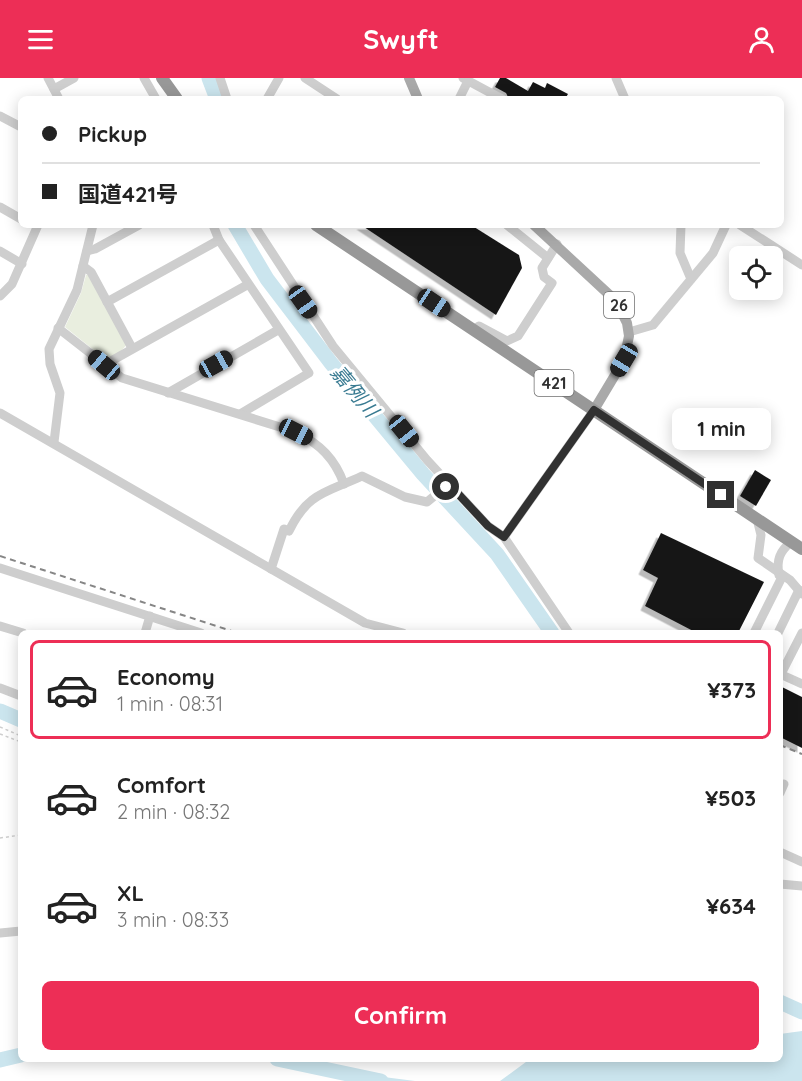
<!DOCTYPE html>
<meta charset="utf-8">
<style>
body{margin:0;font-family:Quicksand,"Noto Sans JP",sans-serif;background:#f2f2f2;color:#222;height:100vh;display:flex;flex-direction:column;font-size:22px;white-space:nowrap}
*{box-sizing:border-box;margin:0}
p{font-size:20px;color:#767676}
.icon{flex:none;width:33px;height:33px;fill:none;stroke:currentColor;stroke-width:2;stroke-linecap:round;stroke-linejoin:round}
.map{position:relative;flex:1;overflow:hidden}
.panel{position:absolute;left:18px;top:552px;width:765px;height:432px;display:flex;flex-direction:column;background:#fff;border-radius:9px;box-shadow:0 3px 15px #0003}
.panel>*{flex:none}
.top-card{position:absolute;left:18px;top:18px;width:766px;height:132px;border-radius:9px;box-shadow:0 3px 15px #0003;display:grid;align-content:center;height:132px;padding:0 24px;background:#fff}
.buttons{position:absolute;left:729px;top:168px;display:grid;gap:12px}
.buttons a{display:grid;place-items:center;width:54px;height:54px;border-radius:9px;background:#fff;box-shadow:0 3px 15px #0003;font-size:30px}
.end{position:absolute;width:27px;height:27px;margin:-14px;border:8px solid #313131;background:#fff;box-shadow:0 0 0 3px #fff}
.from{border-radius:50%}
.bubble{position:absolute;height:42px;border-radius:9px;background:#fff;box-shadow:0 3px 15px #0003;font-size:20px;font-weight:700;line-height:42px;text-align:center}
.car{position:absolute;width:18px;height:36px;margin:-18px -9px;border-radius:8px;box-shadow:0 0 4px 2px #0007;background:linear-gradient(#222 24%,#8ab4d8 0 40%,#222 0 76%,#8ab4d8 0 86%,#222 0)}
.top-card b{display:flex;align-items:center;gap:21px;height:57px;font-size:22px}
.top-card b+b{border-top:2px solid #e0e0e0}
.top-card i{width:15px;height:15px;background:#222}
ul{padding:10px 0 0;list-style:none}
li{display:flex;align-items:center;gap:18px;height:99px;margin:0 12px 9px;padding:0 12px;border:3px solid transparent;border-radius:9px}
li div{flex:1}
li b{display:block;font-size:22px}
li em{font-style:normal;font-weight:700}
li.on{border-color:#ed2e56}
li>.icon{width:54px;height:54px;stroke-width:1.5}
.cta{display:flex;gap:12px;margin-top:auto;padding:12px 24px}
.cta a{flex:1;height:69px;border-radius:9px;background:#ed2e56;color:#fff;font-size:24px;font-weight:700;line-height:69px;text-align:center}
header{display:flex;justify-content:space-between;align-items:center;height:78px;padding:0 24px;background:#ed2e56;color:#fff;font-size:27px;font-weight:700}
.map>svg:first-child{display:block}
</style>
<header><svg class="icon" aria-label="menu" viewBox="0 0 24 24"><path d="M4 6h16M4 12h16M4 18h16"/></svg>Swyft<svg class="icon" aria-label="person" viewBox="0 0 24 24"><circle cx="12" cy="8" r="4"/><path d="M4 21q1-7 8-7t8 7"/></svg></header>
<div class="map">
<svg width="802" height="1003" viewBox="0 0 802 1003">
<defs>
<filter id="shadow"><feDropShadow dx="-4.5" dy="4.5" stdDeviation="0" flood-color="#0004"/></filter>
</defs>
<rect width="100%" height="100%" fill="#fff"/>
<!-- green -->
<path fill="#e9eedf" d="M 89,196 L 127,265 C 124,273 113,279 105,281 L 65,249 L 81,215 L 86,197 Z"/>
<!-- water -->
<g fill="#cbe5ee">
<polygon points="802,953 802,1003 500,1003 530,981 780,981 780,956"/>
<polygon points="313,990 415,1003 370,1003"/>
</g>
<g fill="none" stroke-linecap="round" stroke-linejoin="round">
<!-- river -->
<g stroke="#cbe5ee" stroke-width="15">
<polyline points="209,0 217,21"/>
<polyline points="235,147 267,201 331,285 423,396 497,476 552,555"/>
<polyline points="0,633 21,642"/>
<polyline points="780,924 802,934"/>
<polyline points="277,981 381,1003"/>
<polyline points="0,982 21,977"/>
</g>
</g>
<!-- building -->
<g fill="#181818" filter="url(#shadow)">
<polygon points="500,0 506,0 528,13 533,4 545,10 547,5 568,16 565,21 509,21 506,15 495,9"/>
<polygon points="361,147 471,147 519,177 522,190 496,237"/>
<polygon points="755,392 771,402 756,428 740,418"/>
<polygon points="661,455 764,504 738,555 697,555 645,528 658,500 643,492"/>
<polygon points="780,608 802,619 802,670 780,659"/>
</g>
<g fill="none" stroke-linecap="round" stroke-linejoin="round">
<!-- path -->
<g stroke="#cecece" stroke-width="1.5" stroke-dasharray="3 3" stroke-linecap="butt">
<polyline points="0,649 21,658"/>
<polyline points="0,656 21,664"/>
<polyline points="0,760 21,757"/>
</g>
<!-- minor -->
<g stroke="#cecece" stroke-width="9">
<polyline points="48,0 59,21"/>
<polyline points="144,0 156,21"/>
<polyline points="220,0 227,21"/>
<polyline points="305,0 337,21"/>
<polyline points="463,0 502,21"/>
<polyline points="616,0 625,21"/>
<polyline points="54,11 74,0"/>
<polyline points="267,21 279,0"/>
<polyline points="459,21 468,3"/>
<polyline points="0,38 21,49"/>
<polyline points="0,129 21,141"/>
<polyline points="254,147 333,268 427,382 488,448 504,459 569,555"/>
<polyline points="507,147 548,180"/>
<polyline points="681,147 680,175 691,201"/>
<polyline points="740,147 802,187"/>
<polyline points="219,162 309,295 240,336"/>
<polyline points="0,173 22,186"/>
<polyline points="87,173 95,171 139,147"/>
<polyline points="83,188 91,194 132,270"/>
<polyline points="0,218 12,206 38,147"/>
<polyline points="107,224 219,162 213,147"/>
<path d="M 58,250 L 122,300 L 296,354 C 320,366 335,381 344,406"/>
<polyline points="473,252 479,248 507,263 518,258 552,205 544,199 542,190 557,166"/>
<polyline points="629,254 653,247 713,175 726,147"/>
<polyline points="104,287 247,207"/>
<polyline points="168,315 278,252"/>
<polyline points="0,335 365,545 403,555"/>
<polyline points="54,364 60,315 50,286 49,271 77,212 93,147"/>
<polyline points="757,441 761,457 758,480 790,502 802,516"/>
<polyline points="504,459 594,332"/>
<polyline points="0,490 201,555"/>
<path d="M 271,491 L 284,451 L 289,453 C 308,414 326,415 362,398 L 405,419 L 427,424 L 449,406"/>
<path d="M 779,497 C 776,482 780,473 791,464"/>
<polyline points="0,548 23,555"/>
<polyline points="145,555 150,538"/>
<polyline points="754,555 782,499"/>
<polyline points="778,555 799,512"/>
<polyline points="780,596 802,606"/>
<polyline points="781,596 802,555"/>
<polyline points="0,610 21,618"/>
<polyline points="780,715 784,706"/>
<polyline points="780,774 802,784"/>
<polyline points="780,806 802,808"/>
<polyline points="0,855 21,853"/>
</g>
<!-- major -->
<g stroke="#a9a9a9" stroke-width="10">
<polyline points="409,0 418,21"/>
<polyline points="534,147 616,223 627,245 629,258 624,282 594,332"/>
</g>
<!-- highway -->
<g stroke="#989898" stroke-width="12">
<polyline points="162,0 177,21"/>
<polyline points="316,147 802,471"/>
</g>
<!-- rail -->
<g stroke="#868686" stroke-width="2" stroke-dasharray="6 4.5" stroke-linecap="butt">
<polyline points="0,478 238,555"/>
<polyline points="780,667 802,676"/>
</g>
</g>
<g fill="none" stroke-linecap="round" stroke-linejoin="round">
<!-- route -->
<polyline stroke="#313131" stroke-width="8" points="446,409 449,406 488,448 504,459 594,332 721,417"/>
</g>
<g text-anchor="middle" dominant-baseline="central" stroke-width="6" stroke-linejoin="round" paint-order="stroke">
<!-- shield labels -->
<g fill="#fff" stroke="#6f6f6f" stroke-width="1.5">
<rect x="604" y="214" width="30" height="26" rx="4.5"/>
<rect x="534.5" y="292" width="39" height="26" rx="4.5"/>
</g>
<g font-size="16" font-weight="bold" fill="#313131">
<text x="619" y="227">26</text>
<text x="554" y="305">421</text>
</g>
<!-- water labels -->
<g font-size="20" font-style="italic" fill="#387a91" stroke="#fff">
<text transform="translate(355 313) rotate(50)">嘉例川</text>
</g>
</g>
</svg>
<div class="buttons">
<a><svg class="icon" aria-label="locate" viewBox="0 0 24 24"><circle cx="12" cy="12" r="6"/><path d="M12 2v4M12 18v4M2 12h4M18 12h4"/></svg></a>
</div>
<i class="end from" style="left:446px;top:409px"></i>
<i class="end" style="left:721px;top:417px"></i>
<div class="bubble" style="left:672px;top:330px;width:99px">1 min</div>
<i class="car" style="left:303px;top:224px;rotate:145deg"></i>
<i class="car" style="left:434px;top:225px;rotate:124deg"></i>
<i class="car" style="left:624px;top:282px;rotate:211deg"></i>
<i class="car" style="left:216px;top:286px;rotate:61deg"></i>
<i class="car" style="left:104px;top:287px;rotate:310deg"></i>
<i class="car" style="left:404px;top:353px;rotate:141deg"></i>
<i class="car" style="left:296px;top:354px;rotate:117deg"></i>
<div class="top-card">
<b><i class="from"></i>Pickup</b>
<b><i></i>国道421号</b>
</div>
<section class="panel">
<ul>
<li class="on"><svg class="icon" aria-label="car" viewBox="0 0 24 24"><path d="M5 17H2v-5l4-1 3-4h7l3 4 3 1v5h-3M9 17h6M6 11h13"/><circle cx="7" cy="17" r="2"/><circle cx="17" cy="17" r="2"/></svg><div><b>Economy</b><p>1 min · 08:31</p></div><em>¥373</em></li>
<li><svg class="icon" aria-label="car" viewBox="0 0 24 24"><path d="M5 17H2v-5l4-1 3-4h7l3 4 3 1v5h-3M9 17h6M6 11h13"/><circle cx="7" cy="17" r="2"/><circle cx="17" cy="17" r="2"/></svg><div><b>Comfort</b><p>2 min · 08:32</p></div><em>¥503</em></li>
<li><svg class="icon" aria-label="car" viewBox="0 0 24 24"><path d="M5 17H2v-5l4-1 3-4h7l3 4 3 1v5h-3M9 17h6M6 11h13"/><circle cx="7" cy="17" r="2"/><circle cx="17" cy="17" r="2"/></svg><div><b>XL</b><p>3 min · 08:33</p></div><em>¥634</em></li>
</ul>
<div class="cta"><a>Confirm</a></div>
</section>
</div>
